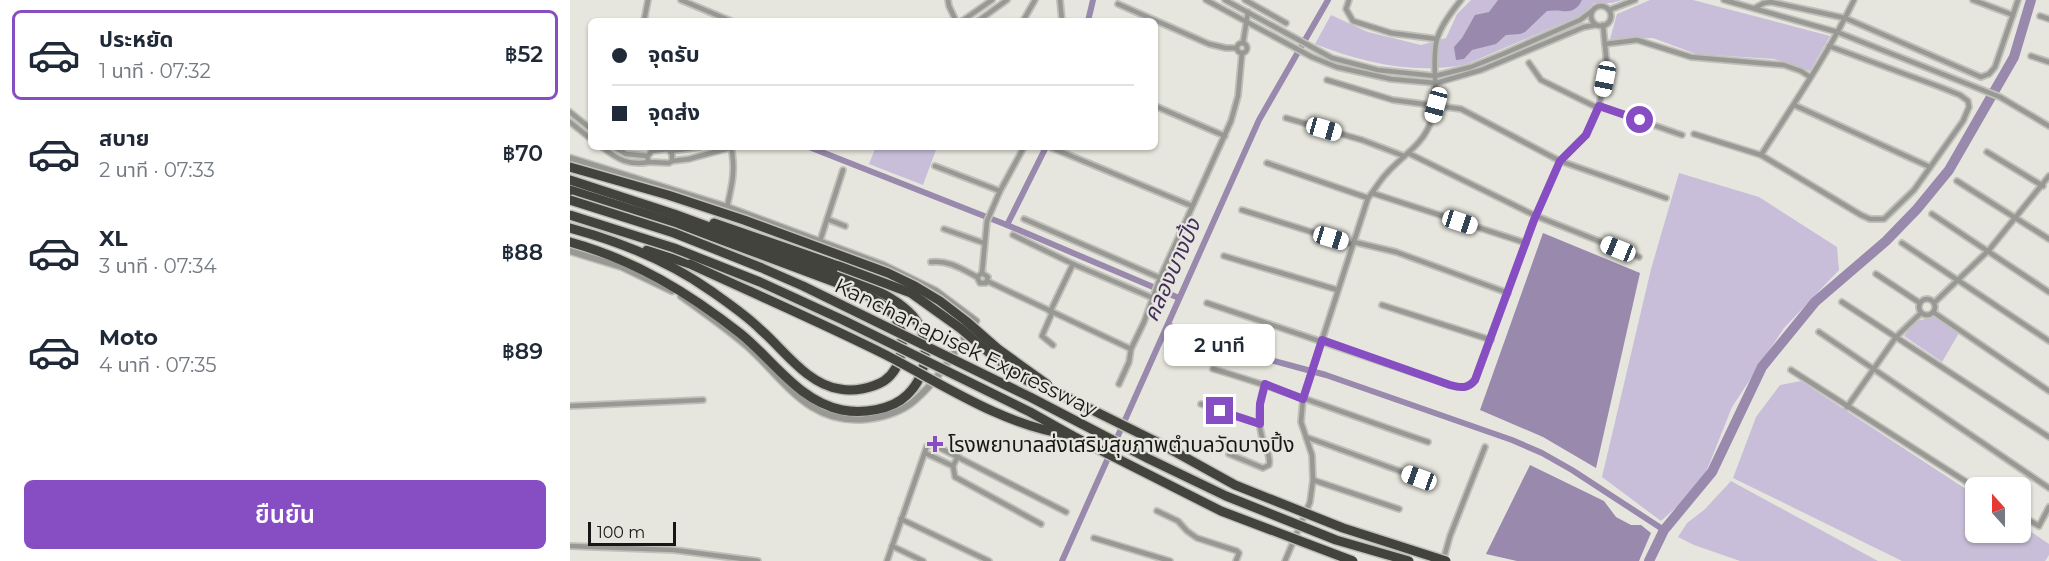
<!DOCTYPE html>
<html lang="th">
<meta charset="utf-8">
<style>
body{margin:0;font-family:Montserrat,"Noto Sans Thai",sans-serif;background:#f6f6f7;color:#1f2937;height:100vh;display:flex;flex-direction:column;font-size:22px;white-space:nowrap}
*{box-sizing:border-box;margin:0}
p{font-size:20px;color:#747a83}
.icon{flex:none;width:33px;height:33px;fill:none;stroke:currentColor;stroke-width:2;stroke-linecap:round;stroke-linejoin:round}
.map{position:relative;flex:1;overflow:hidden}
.sheet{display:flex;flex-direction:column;background:#fff;width:570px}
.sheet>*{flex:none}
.banner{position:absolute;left:18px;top:18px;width:570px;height:132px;border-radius:9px;box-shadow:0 2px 4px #0004;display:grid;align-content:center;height:132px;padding:0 24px;background:#fff}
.needle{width:39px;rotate:339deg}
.tools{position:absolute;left:1395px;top:477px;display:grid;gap:12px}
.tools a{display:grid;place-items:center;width:66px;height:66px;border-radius:9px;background:#fff;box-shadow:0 2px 4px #0004;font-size:30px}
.scale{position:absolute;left:18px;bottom:15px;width:88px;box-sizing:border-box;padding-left:6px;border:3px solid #171815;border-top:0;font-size:16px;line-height:21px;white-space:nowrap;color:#171815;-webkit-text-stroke:4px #e6e6de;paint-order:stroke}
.end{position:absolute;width:27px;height:27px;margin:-14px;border:8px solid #874dc3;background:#fff;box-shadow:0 0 0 3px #fff}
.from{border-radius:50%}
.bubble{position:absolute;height:42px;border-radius:9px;background:#fff;box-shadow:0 2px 4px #0004;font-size:20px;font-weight:600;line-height:42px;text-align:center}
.car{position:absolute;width:18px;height:36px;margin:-18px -9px;border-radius:8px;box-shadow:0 0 4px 2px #0007;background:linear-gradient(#fff 24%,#345 0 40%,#fff 0 76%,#345 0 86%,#fff 0)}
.banner b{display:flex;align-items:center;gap:21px;height:57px;font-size:22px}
.banner b+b{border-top:2px solid #e0e1e3}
.banner i{width:15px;height:15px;background:#1f2937}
ul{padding:10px 0 0;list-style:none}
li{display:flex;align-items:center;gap:18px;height:90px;margin:0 12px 9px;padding:0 12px;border:3px solid transparent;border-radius:9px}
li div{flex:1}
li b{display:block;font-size:22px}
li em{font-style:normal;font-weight:600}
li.on{border-color:#874dc3}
li>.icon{width:54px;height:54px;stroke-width:1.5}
.action{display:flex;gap:12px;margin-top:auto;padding:12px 24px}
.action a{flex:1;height:69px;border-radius:9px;background:#874dc3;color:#fff;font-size:24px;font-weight:600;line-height:69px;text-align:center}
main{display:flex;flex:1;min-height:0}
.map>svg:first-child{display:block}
</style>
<main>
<section class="sheet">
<ul>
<li class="on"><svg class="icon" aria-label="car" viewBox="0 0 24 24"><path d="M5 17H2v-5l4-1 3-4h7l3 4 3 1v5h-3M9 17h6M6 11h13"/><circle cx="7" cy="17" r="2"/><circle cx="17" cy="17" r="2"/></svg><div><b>ประหยัด</b><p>1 นาที · 07:32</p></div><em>฿52</em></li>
<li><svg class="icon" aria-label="car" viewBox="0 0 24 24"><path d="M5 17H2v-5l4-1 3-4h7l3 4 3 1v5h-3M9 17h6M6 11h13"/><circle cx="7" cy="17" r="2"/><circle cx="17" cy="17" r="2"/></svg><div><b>สบาย</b><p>2 นาที · 07:33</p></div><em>฿70</em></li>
<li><svg class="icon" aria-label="car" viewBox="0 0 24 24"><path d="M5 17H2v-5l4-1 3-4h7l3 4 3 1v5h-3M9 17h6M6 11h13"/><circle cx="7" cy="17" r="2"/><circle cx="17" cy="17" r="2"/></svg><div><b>XL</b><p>3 นาที · 07:34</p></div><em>฿88</em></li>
<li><svg class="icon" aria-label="car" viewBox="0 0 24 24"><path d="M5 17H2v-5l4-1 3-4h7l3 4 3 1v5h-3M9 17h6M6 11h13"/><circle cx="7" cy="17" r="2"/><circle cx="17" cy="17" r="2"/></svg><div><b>Moto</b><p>4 นาที · 07:35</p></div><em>฿89</em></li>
</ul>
<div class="action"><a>ยืนยัน</a></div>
</section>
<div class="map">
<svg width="1479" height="561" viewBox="0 0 1479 561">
<rect width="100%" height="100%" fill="#e6e6de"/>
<!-- green -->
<g fill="#c9bed9">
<path d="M 901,0 L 1052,0 L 1042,3 L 1024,3 L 1012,15 L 897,64 C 846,75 793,63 745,44 L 761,15 L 798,32 L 851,45 L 876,38 L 887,14 Z"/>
<polygon points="1080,0 1123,0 1260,36 1240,71 1204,59 1126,54 1083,38 1040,39 1047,14"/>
<polygon points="302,147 367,147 353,185 299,164 305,149"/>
<polygon points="1109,173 1189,197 1267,247 1269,270 1214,328 1162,407 1131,485 1091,521 1032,477 1081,269"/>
<polygon points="1364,317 1389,333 1372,362 1334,336 1346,321"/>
<polygon points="1231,381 1405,495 1406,532 1450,532 1451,525 1479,544 1479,555 1475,561 1332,561 1163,478 1186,417 1210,385"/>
<polygon points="1161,481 1308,561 1170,561 1124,545 1108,537 1117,523 1134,510"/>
</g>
<!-- water -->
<g fill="#9889ad">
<path d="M 928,0 L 1012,0 C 1003,18 993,8 977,11 L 955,32 L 950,34 L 936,35 L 926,44 L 902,50 L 894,59 L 886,60 L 884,47 L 892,38 L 905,15 L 919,12 Z"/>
<polygon points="973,233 1070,273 1026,468 973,437 910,410"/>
<polygon points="960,465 1034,501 1046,517 1061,525 1071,525 1081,533 1069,561 947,561 916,554"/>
</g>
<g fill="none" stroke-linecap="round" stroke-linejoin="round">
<!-- canal -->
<g stroke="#9889ad" stroke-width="6">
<polyline points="518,21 523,0"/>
<polyline points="239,147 437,225 609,298"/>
<polyline points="437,225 476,147"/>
<polyline points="598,325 660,349 756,375 942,440 972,453 1002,470 1094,530"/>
<polyline points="492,561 689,120 758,0"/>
</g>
<!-- river -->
<polyline stroke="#9889ad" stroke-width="10" points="1079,561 1094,530 1142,472 1192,367 1245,302 1316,241 1347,209 1379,170 1444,57 1461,0"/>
<defs>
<g id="minor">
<polyline points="111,0 161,21"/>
<polyline points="378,0 379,6 386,21"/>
<polyline points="490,0 492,21"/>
<polyline points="636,0 742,57 767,67 821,79 866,83 911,70 1014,27 1026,25"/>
<polyline points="655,0 762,58 808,70 865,76 901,67 933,54 1010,20 1022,11"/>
<polyline points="675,0 716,23"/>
<polyline points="779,0 776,9 783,21 821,33 867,39"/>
<polyline points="1154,0 1267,32 1430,97 1479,126"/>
<polyline points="1403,0 1443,15"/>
<polyline points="548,4 639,44 656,48 667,48"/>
<circle cx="1031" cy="16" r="10"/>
<polyline points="1185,8 1194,3 1201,2 1275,18 1411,77 1419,74 1425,67 1448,0"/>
<polyline points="1039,10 1065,0"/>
<polyline points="1470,16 1479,19"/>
<polyline points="74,21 78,0"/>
<polyline points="392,21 422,0"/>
<polyline points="408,21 437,0"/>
<polyline points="453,21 465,0"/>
<circle cx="672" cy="48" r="5"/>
<polyline points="673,43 678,12"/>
<polyline points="1035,44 1067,40 1121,57 1214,65 1231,71 1240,77"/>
<polyline points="1461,56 1479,62"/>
<polyline points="959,63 971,80 1028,108"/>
<polyline points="757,80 823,100 891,109 990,161 1096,198"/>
<polyline points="1224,105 1360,167"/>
<polyline points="585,106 655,136"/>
<polyline points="1029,106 1112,135"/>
<polyline points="0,112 21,129"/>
<polyline points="716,118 792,140 834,156"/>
<polyline points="0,122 21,139"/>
<polyline points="1124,134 1191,155 1291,215 1300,219 1314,219 1344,190 1393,121 1399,107 1398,101 1390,95 1370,87 1259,46"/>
<path d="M 32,147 C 47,159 59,166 79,162"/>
<polyline points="44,147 56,154 77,156"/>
<polyline points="482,148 622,206"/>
<polygon points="98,149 102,154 102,161 99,163 79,162 77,157 82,151"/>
<polyline points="101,151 130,147"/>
<polyline points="1417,152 1473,186"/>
<polyline points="838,153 966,216 1069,257"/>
<path d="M 1191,155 C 1223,105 1258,54 1284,0"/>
<polyline points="102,161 119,159 163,147"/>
<polyline points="697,163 798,198"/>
<polyline points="365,166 430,191"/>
<polyline points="1387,181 1479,239"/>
<polyline points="802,193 956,243"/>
<path d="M 157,207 C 162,185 166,169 161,147"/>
<polyline points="672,210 783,245"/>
<polyline points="1362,214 1479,292"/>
<polyline points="257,219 275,226"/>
<polyline points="454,219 590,278"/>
<polyline points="374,229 414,243"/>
<polyline points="443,235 503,264 583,298"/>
<polyline points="250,241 273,170"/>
<polyline points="784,242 826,252 938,293"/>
<polyline points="1332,243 1479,341"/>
<polyline points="654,256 768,290"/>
<path d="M 361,262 C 379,260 392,269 407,277 L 410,283 L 416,283 L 418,277 L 412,273 L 407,277"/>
<polyline points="412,273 417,221 430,191 454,147"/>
<polyline points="1306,274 1350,303"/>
<polyline points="417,281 561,349"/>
<circle cx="1357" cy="307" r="8"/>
<polyline points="1272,302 1479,437"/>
<path d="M 637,303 L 880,385 C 891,388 897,389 905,380 L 964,220 L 990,161 L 1016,135 L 1029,106 L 1037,66 L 1033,25"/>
<polyline points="1364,303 1419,250 1479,176"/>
<polyline points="812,305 921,340"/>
<polyline points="480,312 503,264"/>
<polyline points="1363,312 1479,391"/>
<polyline points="482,313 472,336 483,345"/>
<polyline points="1249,332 1479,488"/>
<path d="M 643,369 C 716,390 787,418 858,442"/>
<polyline points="1221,370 1406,488"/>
<polyline points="549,384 559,362 561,349 574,322 590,278 661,121 668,96 672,53"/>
<polyline points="631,404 690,424"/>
<polyline points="0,406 133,400"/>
<polyline points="1277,407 1326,337 1351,313"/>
<polyline points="736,437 849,478"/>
<polyline points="355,453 383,466"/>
<path d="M 659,454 L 693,468 L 699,465 C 701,456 695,447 692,437 C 687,420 689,401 695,384"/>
<polyline points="388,456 383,466 385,477 471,524"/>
<polyline points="743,480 829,509"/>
<polyline points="587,511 608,521 617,531 627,538 667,551 669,553 666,561"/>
<polyline points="1450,515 1469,526 1479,507"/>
<polyline points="331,519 419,561"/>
<polyline points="524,538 600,561"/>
<polyline points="0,546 104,550 188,561"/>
<polyline points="322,546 353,561"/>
<polyline points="317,561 357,446 362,444 496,512"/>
<path d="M 715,561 L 740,502 L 743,480 L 742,455 L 731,422 L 733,399 L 798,198 C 805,190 809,181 817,173 C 832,156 854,144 861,121 C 871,94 860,66 867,39 C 871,25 882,11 891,0"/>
<polyline points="873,561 880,536 915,447"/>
</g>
<g id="tertiary">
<path d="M 0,158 L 157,207 L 313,265 L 366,291 L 406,321 C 387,348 369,380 344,401 C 331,412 314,417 297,419 C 238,425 215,380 177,346 C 156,328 133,312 111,296"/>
<polyline points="0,251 52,267 102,291"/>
</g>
<g id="motorway">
<path d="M 0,180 L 104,214 L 289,282 C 308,291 329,300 343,316 C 362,339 358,375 337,395 C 322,410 292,414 272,410 C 229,401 204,361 171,334 C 119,293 65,260 0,242"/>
<path d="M 0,190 L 114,226 L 286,290 C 301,297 317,304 326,319 C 337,337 333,368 314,381 C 302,388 284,392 270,389 C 238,385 214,350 191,330 C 176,315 158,303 141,291 C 100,262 48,241 0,228"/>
<polyline points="144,223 269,266"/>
<polyline points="77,250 120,264"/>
<polyline points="501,435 538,454"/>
</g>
</defs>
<!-- minor casing -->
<use href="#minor" stroke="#c1c1ba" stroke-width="8"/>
<!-- tertiary casing -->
<use href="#tertiary" stroke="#c1c1ba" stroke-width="9"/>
<!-- motorway casing -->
<use href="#motorway" stroke="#c1c1ba" stroke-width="12"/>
<!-- minor -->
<use href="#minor" stroke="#989895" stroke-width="4.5"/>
<!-- tertiary -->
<use href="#tertiary" stroke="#989895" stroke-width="6"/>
<!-- motorway -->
<use href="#motorway" stroke="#42433c" stroke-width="9"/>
<defs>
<g id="motorway-bridge">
<polyline points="0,167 98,195 174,220 318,273 345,286 370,301 396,321 428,349 478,385"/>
<polyline points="0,200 104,233 192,268 233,286 460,397 579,459 656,496 766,540 839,561"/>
<polyline points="0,215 104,248 190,282 273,320 460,412 501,435"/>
<path d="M 120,264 C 185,294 252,323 316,355 C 372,384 433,425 496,434"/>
<polyline points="269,266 341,293 390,328 423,356 456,380 494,396 591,444 665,485 773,528 876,561"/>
<polyline points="538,454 651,511 783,561"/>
</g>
</defs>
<!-- motorway-bridge casing -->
<use href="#motorway-bridge" stroke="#c1c1ba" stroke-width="12" stroke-linecap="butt"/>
<!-- motorway-bridge -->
<use href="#motorway-bridge" stroke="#42433c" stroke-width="9"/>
</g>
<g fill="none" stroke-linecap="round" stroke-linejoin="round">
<!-- route -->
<path stroke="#874dc3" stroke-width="8" d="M 650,411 L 690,424 L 690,404 L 695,384 L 733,399 L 752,340 L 880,385 C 891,388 898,389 905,380 L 964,220 L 990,161 L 1016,135 L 1029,106 L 1070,120"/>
</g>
<!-- markers -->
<path fill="#874dc3" stroke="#e6e6de" stroke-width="2" d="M362 435h6v6h6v6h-6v6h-6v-6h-6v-6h6z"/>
<g text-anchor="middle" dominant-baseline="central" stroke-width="4.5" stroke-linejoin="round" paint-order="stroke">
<!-- street labels -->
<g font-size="21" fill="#171815" stroke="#e6e6de">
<text transform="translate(396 347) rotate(26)">Kanchanapisek Expressway</text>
</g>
<!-- poi labels -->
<g font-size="21" fill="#171815" stroke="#e6e6de" text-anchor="start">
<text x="378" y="444">โรงพยาบาลส่งเสริมสุขภาพตำบลวัดบางปิ้ง</text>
</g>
<!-- water labels -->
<g font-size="22" font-style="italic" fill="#422c5c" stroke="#e6e6de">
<text transform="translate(602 270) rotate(-66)">คลองบางปิ้ง</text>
</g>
</g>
</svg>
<div class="tools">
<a><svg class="needle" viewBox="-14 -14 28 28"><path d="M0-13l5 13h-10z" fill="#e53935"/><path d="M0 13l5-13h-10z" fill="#747a83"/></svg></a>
</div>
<div class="scale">100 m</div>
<i class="end from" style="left:1070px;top:120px"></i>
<i class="end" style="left:650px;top:411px"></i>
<div class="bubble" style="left:594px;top:324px;width:111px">2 นาที</div>
<i class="car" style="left:1035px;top:79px;rotate:191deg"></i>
<i class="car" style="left:866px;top:105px;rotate:195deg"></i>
<i class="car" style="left:754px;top:129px;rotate:106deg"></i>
<i class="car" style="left:890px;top:222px;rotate:108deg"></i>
<i class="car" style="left:761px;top:238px;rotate:107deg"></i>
<i class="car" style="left:1048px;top:249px;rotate:292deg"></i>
<i class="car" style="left:849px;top:478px;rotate:290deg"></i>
<div class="banner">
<b><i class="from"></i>จุดรับ</b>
<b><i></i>จุดส่ง</b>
</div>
</div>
</main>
